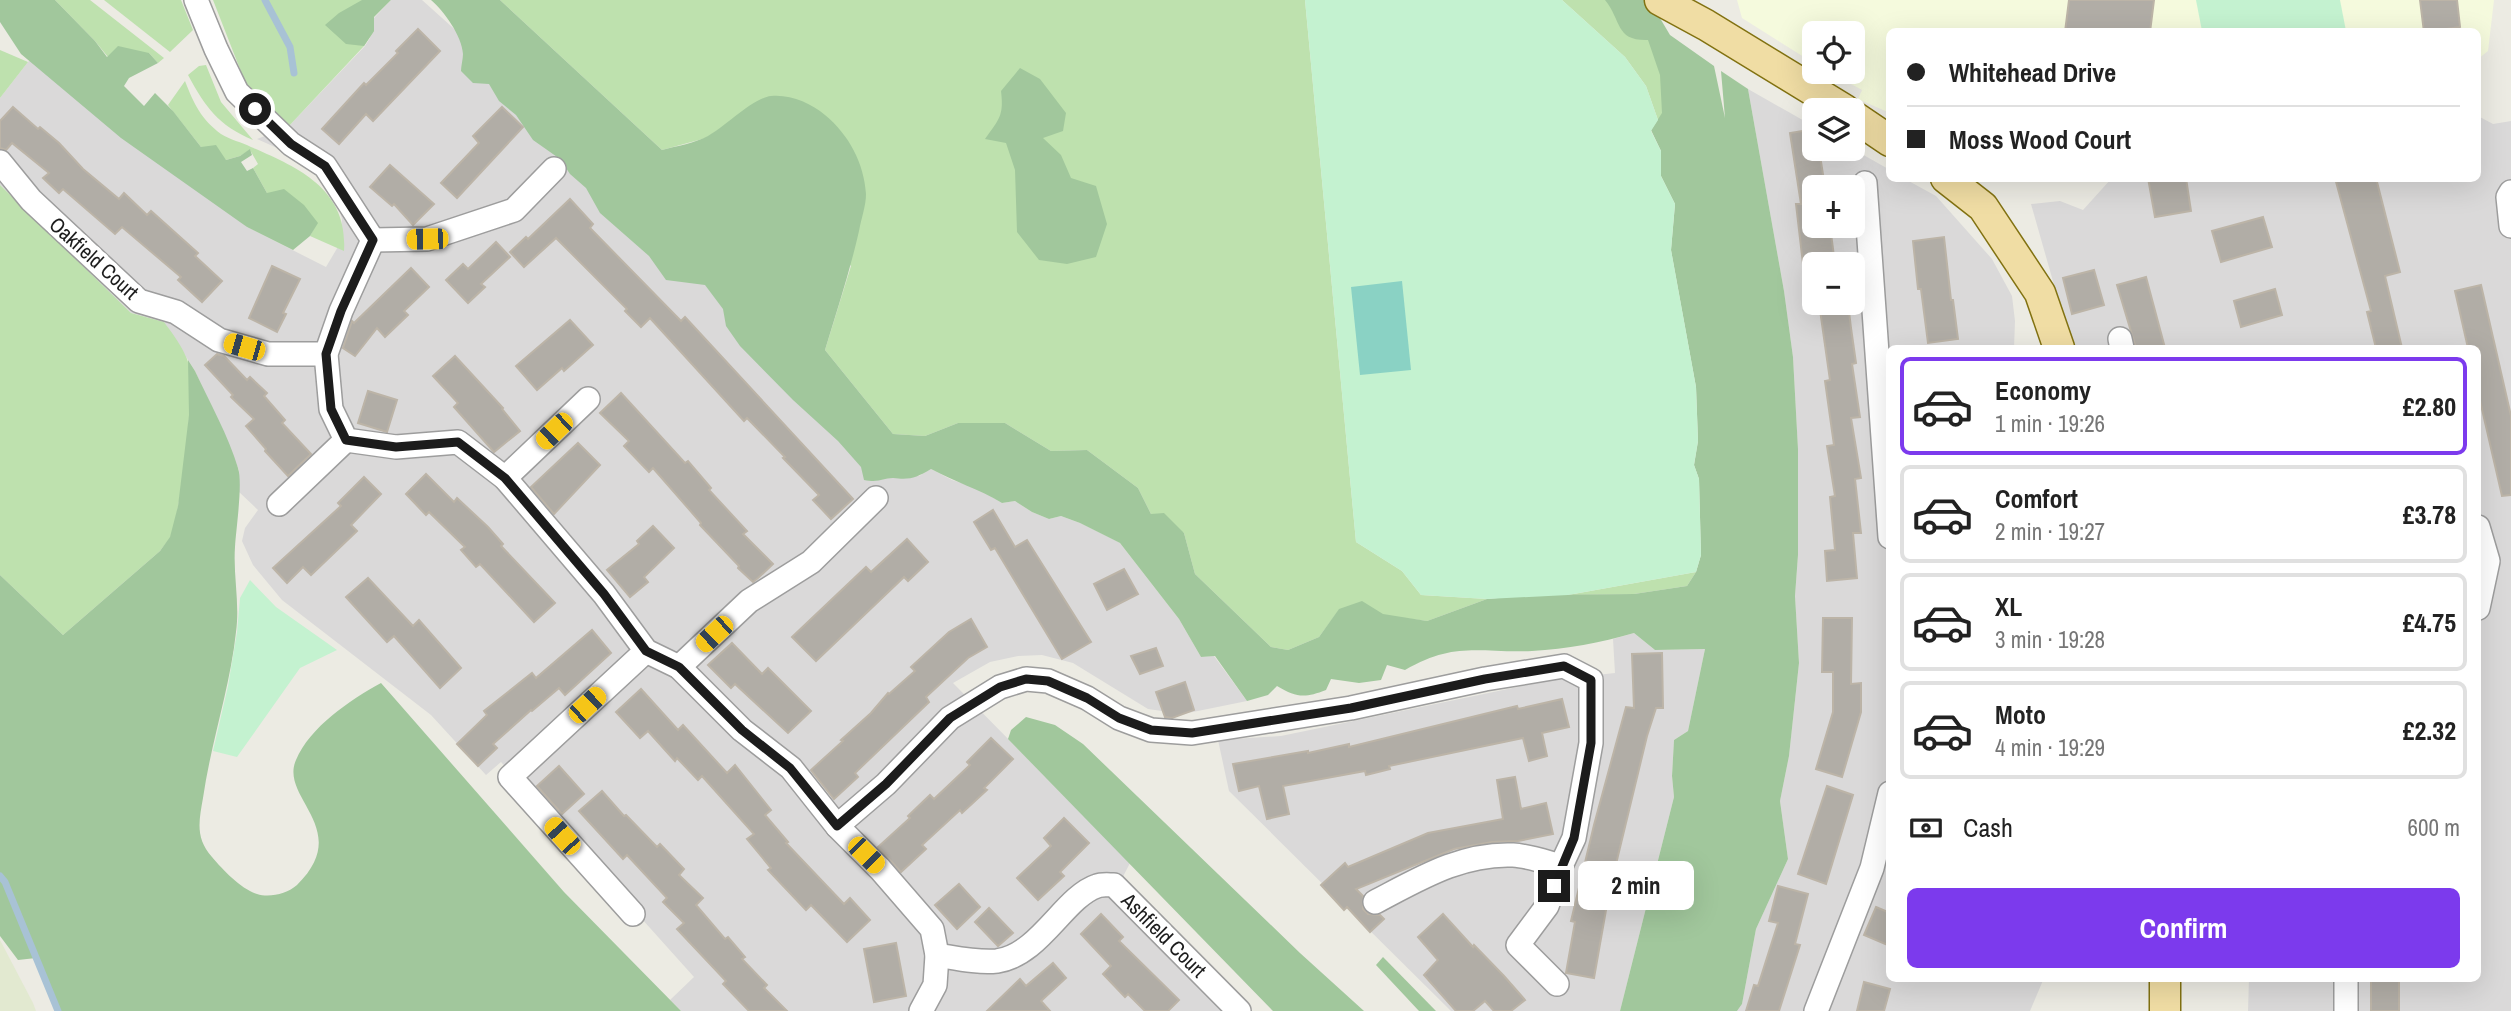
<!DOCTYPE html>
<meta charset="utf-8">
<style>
body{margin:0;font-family:"Archivo Narrow",sans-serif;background:#f6f6f6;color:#222;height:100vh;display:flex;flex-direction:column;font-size:26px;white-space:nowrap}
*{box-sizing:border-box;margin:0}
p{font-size:23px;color:#767676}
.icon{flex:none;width:38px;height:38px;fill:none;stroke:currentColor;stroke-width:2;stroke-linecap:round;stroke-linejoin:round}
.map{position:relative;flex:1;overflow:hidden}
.side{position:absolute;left:1886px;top:345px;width:595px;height:637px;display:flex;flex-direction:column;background:#fff;border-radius:10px;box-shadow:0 7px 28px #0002}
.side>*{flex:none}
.hud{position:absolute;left:1886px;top:28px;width:595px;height:154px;border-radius:10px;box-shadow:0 7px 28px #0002;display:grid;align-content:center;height:154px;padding:0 21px;background:#fff}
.tools{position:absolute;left:1802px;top:21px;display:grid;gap:14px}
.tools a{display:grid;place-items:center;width:63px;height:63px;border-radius:10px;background:#fff;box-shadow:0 7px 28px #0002;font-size:35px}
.end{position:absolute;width:32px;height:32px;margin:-16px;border:9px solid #1c1c1c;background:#fff;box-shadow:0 0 0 4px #fff}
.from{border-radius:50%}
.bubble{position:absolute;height:49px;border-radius:10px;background:#fff;box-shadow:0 7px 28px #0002;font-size:23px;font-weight:800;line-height:49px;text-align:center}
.car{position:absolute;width:21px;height:42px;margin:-21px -10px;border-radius:9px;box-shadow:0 0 5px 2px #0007;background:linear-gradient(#f5c518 24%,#345 0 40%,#f5c518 0 76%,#345 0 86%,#f5c518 0)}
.hud b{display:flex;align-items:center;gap:24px;height:66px;font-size:26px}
.hud b+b{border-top:2px solid #e0e0e0}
.hud i{width:18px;height:18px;background:#222}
ul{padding:12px 0 0;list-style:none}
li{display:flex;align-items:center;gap:21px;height:98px;margin:0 14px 10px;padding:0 7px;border:4px solid #e0e0e0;border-radius:10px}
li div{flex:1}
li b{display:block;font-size:26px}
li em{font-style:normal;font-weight:800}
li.active{border-color:#7c3aed}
li>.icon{width:63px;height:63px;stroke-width:1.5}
.pay{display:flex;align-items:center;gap:18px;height:77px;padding:0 21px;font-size:26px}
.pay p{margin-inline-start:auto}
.cta{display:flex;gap:14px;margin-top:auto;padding:14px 21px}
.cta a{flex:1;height:80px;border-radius:10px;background:#7c3aed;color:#fff;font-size:28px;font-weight:800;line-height:80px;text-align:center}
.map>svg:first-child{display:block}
</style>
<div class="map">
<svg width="2511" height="1011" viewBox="0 0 2511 1011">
<rect width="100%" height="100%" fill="#ecebe3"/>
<!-- residential -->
<g fill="#dad9d9" fill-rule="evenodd">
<polygon points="391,0 422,0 579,141 919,476 931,469 952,480 977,488 1002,503 1015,501 1032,512 1049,519 1061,516 1080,523 1120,543 1179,619 1201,657 1214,656 1247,701 1183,714 1148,709 1073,663 1042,655 1018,656 990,662 953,683 1130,863 1112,898 1222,1011 681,1011 670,1000 694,977 501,762 486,775 431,715 282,600 253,565 242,541 245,528 258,510 238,491 239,470 195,371 164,322 131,313 0,185 0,98 28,62 42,48 247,227 326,267 339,245 342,219 333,189 313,167 286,152 257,139 288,127 365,46 370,38 374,18"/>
<path d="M 1748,89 L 1815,127 L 1815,149 L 1853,149 L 1890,170 L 1890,178 L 1905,179 L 1936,196 L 1992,259 L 2012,296 L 2015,321 L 2014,348 L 1890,348 L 1890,978 L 2044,978 L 2030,1011 L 1737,1011 L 1742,1004 L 1756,929 L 1788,859 L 1780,801 L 1789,756 L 1799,663 L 1795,596 L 1798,555 L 1798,449 L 1793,357 L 1784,291 ZM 1815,187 L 1853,187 L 1853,226 L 1815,226 ZM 1815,264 L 1853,264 L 1853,303 L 1815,303 Z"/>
<polygon points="2478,116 2493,124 2511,121 2511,1011 2248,1011 2249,978 2478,978 2478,348 2072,348 2031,204 2060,201 2083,210 2111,179 2478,178"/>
<polygon points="1634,633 1655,650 1705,649 1688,731 1674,740 1672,776 1674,797 1620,1011 1451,1011 1229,791 1218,740 1281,736 1551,680 1615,673 1613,639"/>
</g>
<!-- education -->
<polygon fill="#f5fadd" points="1737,0 2494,0 2488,51 2478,59 2478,32 1890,32 1890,113 1858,99 1862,90 1829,72 1853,72 1853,33 1815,33 1815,64 1742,18"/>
<!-- farmland -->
<polygon fill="#e2e9d0" points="0,940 33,1003 36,1011 0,1011"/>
<!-- grass -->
<g fill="#bee1ae">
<polygon points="55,0 90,0 164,58 158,63 149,53 108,57 95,41"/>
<polygon points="104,0 181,0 193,30 170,52"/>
<polygon points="213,0 375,0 373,2 374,31 364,46 288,127 247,87"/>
<polygon points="500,0 1305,0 1356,542 1402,571 1421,595 1487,599 1427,621 1339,610 1319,637 1288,650 1271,647 1195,574 1184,533 1151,514 1138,488 1087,450 1051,451 1005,423 958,423 925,436 893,434 825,350 851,266 733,120 706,138 662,150"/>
<polygon points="1562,0 1622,0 1653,32 1677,137 1658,120 1646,86 1625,57"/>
<polygon points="0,50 28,62 0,98"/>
<path d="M 206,65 L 221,102 L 253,140 C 218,125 206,108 188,75 L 199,66 Z"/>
<path d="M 185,81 C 194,104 201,119 221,134 C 230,140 242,142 251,147 C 300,168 348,190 344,251 L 310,236 L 317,223 L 267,193 L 253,168 L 258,164 L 250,150 L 240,156 L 226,160 L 201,147 L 168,105 Z"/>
<path d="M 0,185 L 131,313 L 164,322 C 172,333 182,346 187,359 C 197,382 181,514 170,538 C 167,542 163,547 160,551 L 63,635 L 0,575 Z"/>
<polygon points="1696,572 1687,586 1634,594 1568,595"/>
</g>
<!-- forest -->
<g fill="#a1c79c">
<polygon points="0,0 55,0 95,41 107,57 118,46 149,53 158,63 129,78 124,86 144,106 155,93 173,111 201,147 216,145 226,160 240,156 250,149 252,155 241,162 247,171 253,168 267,193 284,189 304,205 318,223 310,236 293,250 247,227 121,138 21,54 0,22"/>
<polygon points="362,0 391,0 374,17 374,31 364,46 346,44 325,25 339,13"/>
<path d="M 431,0 L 500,0 L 662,150 C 677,146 695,143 708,136 C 726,126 753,98 771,96 C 790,94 811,103 825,115 C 849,135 864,163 866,194 C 866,206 861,219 859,231 C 850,271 837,310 825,350 L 893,434 L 925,436 L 958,423 L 1005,423 L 1051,451 L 1087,450 L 1138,488 L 1151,514 L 1164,513 L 1184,533 L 1195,574 L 1271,647 L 1288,650 L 1319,637 L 1339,609 L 1362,601 L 1383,614 L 1427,621 L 1487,599 L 1531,595 L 1634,594 L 1687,586 L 1696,572 L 1701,555 L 1699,479 L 1694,465 L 1698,441 L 1696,387 L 1671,250 L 1675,204 L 1661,176 L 1661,151 L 1651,130 L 1662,113 L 1660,75 L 1648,40 C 1615,41 1622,21 1605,0 L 1644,0 L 1651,3 L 1670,35 L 1714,66 L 1725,118 L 1721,71 L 1748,89 L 1784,291 L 1793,357 L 1798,449 L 1798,555 L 1795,596 L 1799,663 L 1789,756 L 1780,801 L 1788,859 L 1756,929 L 1742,1004 L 1737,1011 L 1620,1011 L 1674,797 L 1672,776 L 1674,740 L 1688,731 L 1705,649 L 1655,650 L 1634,633 C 1600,643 1567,649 1532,651 C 1478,653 1455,641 1405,670 L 1387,665 L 1381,680 L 1359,683 L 1331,679 L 1326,690 C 1305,698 1297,698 1277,686 L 1268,695 L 1247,701 L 1215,656 L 1201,657 L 1179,619 L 1120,543 L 1080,523 L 1061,516 L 1049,519 L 1032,512 L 1015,501 L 1002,503 C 979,489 955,482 931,469 C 916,478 910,480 893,478 C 882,478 880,483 864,480 L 861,467 L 838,441 L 793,400 L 740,346 L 726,326 L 723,309 L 705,285 L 666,280 L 649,256 L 600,213 L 586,188 L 570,174 L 560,159 L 533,140 L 516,115 L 499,101 L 489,84 L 473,83 L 461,71 C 461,66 463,59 463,54 C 462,36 444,11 431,0 Z"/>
<path d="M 1020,68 L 1040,79 L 1066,113 L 1063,131 L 1043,138 L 1061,155 L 1071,178 L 1096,186 L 1107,224 L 1096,257 L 1067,264 L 1039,260 L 1017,232 L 1015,170 L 1006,143 L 985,139 C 999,119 1004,116 1001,91 Z"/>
<path d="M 188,360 L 195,371 C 209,401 229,437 238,468 C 243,483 236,529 235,547 C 233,576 240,603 236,632 C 230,688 211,742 203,798 C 199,821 195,838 212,857 C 223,870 241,889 257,894 C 269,898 287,894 297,885 C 354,829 279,798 296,760 C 310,727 350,700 381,683 L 564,892 L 681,1011 L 58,1011 L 36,958 L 18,960 L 0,936 L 0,575 L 63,635 L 160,551 L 170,537 L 178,506 L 189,415 Z"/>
<polygon points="1026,717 1055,725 1083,744 1300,953 1364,1011 1273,1011 1008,739 1011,730"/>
<polygon points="1383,957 1436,1011 1419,1011 1376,965"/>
</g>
<!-- park -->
<g fill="#c4f2d0">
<polygon points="1305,0 1562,0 1625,57 1646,86 1658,120 1651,131 1661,151 1661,176 1675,204 1671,250 1696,387 1698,441 1694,465 1699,479 1701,555 1696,572 1568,595 1487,599 1421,595 1402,571 1356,542"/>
<polygon points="2196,0 2340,0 2346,31 2202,31"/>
<polygon points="250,580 276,607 337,650 300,668 237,757 213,751 228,686 237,632 240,598"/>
</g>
<!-- pitch -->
<polygon fill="#8ad2c4" points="1402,281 1411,370 1360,375 1351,287"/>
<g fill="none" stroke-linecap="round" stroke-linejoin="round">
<!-- stream -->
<g stroke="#a8c2d5" stroke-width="7">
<polyline points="265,0 290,47 294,73"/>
<polyline points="0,876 5,882 58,1011"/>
</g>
</g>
<!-- building -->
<g fill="#b1ada6" stroke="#bcb4a7" stroke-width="2">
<polygon points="2069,0 2154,0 2150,32 2065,32"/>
<polygon points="2420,0 2457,0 2460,27 2424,32"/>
<polygon points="418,29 440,51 373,121 366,114 339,144 322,129 364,83 366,85 398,53 396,51"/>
<polygon points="13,107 38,129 40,127 59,143 83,169 119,199 124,193 147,215 151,211 198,253 195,256 222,281 202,302 178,280 181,277 122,227 115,234 63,189 59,193 43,178 49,173 12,143 6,150 0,148 0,121"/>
<polygon points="502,107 523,127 457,198 441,183 479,143 473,136"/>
<polygon points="1815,129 1815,149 1819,149 1825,187 1815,187 1815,226 1830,226 1835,264 1803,264 1796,204 1801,204 1790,133"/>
<polygon points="390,165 434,204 413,225 394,204 392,206 370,187"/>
<polygon points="2148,178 2186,178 2191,211 2155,217"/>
<polygon points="2335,178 2376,178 2400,272 2385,276 2402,348 2376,348 2367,312 2371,311"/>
<polygon points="570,199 593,224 590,228 681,321 685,317 853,499 831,519 813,500 819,495 783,458 785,457 747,418 744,421 650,318 641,327 625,311 627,309 556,238 524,267 510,252 526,237 528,239"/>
<polygon points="2263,217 2272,247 2221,262 2212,231"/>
<polygon points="1944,237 1951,300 1953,300 1958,339 1928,343 1921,289 1918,289 1913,241"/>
<polygon points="496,242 510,257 481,284 485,287 468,303 446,280 463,264 468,269"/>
<polygon points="272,266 300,279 283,313 286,314 277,332 249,318"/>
<polygon points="411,268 429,287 404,311 408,315 385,337 377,328 355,356 343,348 352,321 354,323"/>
<polygon points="2094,270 2104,305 2072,314 2063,278"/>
<polygon points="2146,277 2165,348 2136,348 2117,285"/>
<polygon points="2481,285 2511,416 2511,495 2502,496 2478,392 2478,348 2468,348 2455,291"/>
<polygon points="2275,289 2282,315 2241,327 2234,301"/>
<polygon points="1819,303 1848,303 1851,328 1856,363 1852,364 1860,417 1851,418 1861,478 1855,479 1861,533 1853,533 1857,578 1827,581 1825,551 1835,550 1830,497 1835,496 1827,446 1834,445 1825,381 1830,380"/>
<polygon points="570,320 593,345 564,371 562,368 537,390 516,366"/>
<polygon points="217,354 224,356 247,380 250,377 267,393 264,396 285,420 282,423 311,454 288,476 265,451 266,449 246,426 254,419 231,397 233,395 205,365"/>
<polygon points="455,356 503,408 502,409 520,431 494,452 454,407 458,403 433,376"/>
<polygon points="368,391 397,400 387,432 358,423"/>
<polygon points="621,393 685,463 688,461 711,488 709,490 747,531 743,534 773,564 758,578 753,582 738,568 739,566 700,525 701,523 653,468 649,472 624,446 629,441 600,413"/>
<polygon points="578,443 600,465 554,514 531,487"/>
<polygon points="426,474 454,502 457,498 488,527 503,544 501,546 555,603 534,622 480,564 476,567 461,550 465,547 429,512 426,515 406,494"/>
<polygon points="364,477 381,494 351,525 357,531 311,575 303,567 287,583 273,568 341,506 338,503"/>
<polygon points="993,510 1015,547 1027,540 1091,642 1062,659 995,548 991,550 974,522"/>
<polygon points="653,526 674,548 644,577 648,582 630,597 607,570 639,544 637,541"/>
<polygon points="907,539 928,562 908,581 904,577 816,661 792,637 866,567 871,572"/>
<polygon points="1124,569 1138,594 1107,610 1094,584"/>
<polygon points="368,578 413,626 419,620 461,668 440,688 394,636 387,642 346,597"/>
<polygon points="1823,618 1852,618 1851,684 1861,683 1861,712 1842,777 1816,769 1833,712 1833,672 1822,672"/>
<polygon points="971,619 987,647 968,658 926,697 929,702 855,773 858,777 834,799 811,770 843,741 841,740 871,713 888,693 889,694 915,671 911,667 949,632"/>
<polygon points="592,630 611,653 565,695 559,688 532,711 531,710 493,744 497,748 478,766 457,744 487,715 484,711 532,673 536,678"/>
<polygon points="732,643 762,674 768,668 811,711 788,733 735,684 731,688 708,665"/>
<polygon points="1156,648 1163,666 1140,674 1131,656"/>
<polygon points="1662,653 1663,708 1656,708 1647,736 1609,893 1594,978 1566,973 1575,922 1571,921 1594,825 1626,707 1634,708 1632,654"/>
<polygon points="1185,682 1194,710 1172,718 1165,717 1156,692"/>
<polygon points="641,689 678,730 683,725 727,773 735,765 771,810 765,815 788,842 786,843 844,904 850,898 870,920 847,942 811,905 806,910 768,870 771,868 747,839 754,834 702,776 698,780 677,758 675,761 648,731 640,738 616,712"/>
<polygon points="1562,699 1569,727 1542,733 1547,756 1529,761 1523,738 1389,766 1390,769 1366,775 1365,771 1283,786 1289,814 1267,819 1259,786 1239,791 1233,764 1308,751 1308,753 1349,744 1349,747 1517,706 1518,709"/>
<polygon points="991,738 1013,759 984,788 987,790 962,813 960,810 922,845 926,849 901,872 878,847 910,818 908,816 930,795 934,799 970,765 967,762"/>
<polygon points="559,766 584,794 562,814 537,786"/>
<polygon points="1515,777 1521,809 1546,803 1553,834 1518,841 1492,842 1454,849 1356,889 1363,896 1363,909 1368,914 1380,915 1384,919 1370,932 1347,907 1344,910 1321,885 1345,863 1348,867 1428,833 1503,819 1497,780"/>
<polygon points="1827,786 1853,795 1826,884 1798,874"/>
<polygon points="602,791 624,816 626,815 657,847 660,844 684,869 679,875 703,898 696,905 725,939 728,937 745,957 742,959 767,985 764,988 787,1011 749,1011 723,984 726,981 677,929 684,923 663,902 667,898 627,855 623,859 579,811"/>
<polygon points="1064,818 1089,843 1060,872 1064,876 1038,900 1017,878 1051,846 1044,838"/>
<polygon points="959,884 980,907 957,929 935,905"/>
<polygon points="1778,886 1808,894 1795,944 1800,945 1779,1011 1746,1011 1754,985 1758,986 1778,923 1769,921"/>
<polygon points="1876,907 1890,913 1890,946 1864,935"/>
<polygon points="989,908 1013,933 998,946 975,922"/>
<polygon points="1101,914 1123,937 1119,941 1179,1000 1168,1011 1145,1011 1128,994 1125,997 1103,974 1111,966 1081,934"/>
<polygon points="1443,914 1473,947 1474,945 1504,976 1525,1000 1511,1011 1494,1011 1485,1001 1473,1011 1456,1011 1424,975 1438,960 1418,937"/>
<polygon points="896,943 906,996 874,1002 864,949"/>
<polygon points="1053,963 1066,978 1041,1001 1050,1011 987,1011 1020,979 1026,986"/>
<rect x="2371" y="978" width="28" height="33"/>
<polygon points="1864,982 1890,989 1884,1011 1857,1011"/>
</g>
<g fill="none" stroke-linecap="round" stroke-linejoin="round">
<defs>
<g id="minor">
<polyline points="196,0 216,49 237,92 291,144 325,166 373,240 341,311 326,354 331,409 346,440 396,447 458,442 505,478 604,594 646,651 679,667 742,730 791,768 837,826 880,869 932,929 937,955 935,985 921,1011"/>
<polyline points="0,162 31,200 139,301 176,312 219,340 268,354 326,354"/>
<polyline points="1865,183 1890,537"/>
<polyline points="2511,192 2508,197 2511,226"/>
<polyline points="373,240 427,239 514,210 554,169"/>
<polyline points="2120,339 2122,348"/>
<polyline points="505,478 588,399"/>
<polyline points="279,504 346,440"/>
<polyline points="2478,527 2488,561 2478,608"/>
<polyline points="679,667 749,601 811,562 876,498"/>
<polyline points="837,826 886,784 950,718 1000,687 1026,679 1048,681 1087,698 1119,718 1151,730 1192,733 1351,708 1485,679 1564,666 1591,680 1591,743 1574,838 1561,866 1547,906 1518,945 1557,984"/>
<path d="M 1375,902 C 1419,879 1461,853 1513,855 C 1529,856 1546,862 1561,866"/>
<polyline points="633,914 510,777 646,651"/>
<path d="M 937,955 C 956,958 978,963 997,961 C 1040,955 1064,897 1097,886 C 1102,884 1109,885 1114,885 L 1239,1011"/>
<polyline points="1816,1011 1872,868 1890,793"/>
<polyline points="2346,1011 2346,978"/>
</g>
<g id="major">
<polyline points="1660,0 1706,25 1845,110"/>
<polyline points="1853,116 1890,141"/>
<polyline points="1946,178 1983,207 2040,293 2059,348"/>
<polyline points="2165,978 2165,1011"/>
</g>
</defs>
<!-- minor casing -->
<use href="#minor" stroke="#9d9d9d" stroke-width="26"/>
<!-- major casing -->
<use href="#major" stroke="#827211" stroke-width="33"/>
<!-- minor -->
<use href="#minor" stroke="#fff" stroke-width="23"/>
<!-- major -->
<use href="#major" stroke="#f0dda4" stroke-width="30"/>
</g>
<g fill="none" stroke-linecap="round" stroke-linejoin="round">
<!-- route -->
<polyline stroke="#1c1c1c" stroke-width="9" points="255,109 291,144 325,166 373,240 341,311 326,354 331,409 346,440 396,447 458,442 505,478 604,594 646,651 679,667 742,730 790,768 837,826 886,784 950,718 1000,687 1026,679 1048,681 1087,698 1119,718 1151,730 1192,733 1351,708 1485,679 1564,666 1591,680 1591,743 1574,838 1554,886"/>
</g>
<g text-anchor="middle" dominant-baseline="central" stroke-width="7" stroke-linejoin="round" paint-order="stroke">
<!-- street labels -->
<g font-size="21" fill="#1c1c1c" stroke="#fff">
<text transform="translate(94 258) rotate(42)">Oakfield Court</text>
<text transform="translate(1164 935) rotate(45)">Ashfield Court</text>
</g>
</g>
</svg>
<div class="tools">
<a><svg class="icon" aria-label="locate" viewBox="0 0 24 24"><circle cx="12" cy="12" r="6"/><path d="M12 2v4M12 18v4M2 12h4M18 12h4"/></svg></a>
<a><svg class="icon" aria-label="layers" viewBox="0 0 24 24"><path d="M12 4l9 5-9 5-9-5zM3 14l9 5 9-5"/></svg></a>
<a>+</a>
<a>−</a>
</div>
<i class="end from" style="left:255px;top:109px"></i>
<i class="end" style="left:1554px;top:886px"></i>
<div class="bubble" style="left:1578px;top:861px;width:116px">2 min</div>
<i class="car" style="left:427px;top:239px;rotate:269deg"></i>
<i class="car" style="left:244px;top:347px;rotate:286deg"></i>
<i class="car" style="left:554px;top:431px;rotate:226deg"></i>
<i class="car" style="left:714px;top:634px;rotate:227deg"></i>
<i class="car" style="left:587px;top:705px;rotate:47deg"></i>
<i class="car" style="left:562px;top:836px;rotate:318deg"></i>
<i class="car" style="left:866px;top:855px;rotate:135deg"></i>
<div class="hud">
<b><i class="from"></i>Whitehead Drive</b>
<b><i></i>Moss Wood Court</b>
</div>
<section class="side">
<ul>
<li class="active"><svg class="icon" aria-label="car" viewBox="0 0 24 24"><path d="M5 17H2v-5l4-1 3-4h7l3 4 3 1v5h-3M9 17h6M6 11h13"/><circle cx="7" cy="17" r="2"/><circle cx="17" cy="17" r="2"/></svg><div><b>Economy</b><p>1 min · 19:26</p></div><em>£2.80</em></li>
<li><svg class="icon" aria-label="car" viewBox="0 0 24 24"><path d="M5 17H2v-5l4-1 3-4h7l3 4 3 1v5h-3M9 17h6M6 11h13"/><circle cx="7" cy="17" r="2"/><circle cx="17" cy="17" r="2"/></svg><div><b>Comfort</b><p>2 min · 19:27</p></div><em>£3.78</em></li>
<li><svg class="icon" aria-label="car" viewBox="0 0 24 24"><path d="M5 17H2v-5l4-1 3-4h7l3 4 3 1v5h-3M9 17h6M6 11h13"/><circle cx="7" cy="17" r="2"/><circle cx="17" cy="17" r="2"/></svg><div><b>XL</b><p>3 min · 19:28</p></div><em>£4.75</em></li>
<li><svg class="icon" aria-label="car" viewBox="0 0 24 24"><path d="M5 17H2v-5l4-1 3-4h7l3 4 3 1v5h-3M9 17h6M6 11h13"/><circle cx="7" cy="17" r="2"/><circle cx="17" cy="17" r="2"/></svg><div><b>Moto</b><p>4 min · 19:29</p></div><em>£2.32</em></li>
</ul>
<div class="pay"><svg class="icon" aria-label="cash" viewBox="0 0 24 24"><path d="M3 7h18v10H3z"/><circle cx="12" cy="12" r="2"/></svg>Cash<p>600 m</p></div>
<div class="cta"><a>Confirm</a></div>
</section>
</div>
